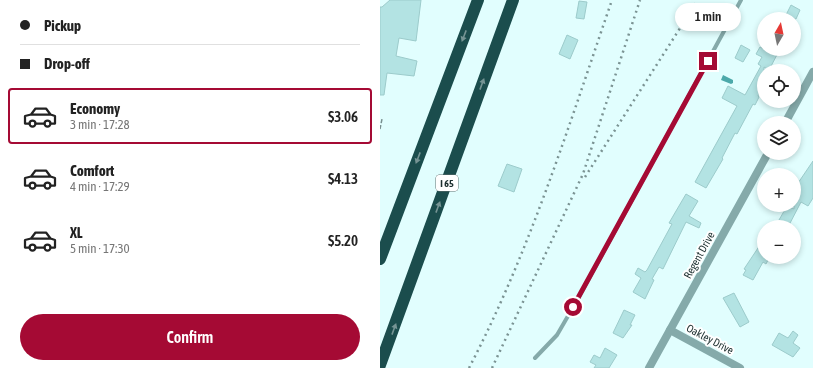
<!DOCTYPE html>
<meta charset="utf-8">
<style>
body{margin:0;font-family:"Asap Condensed",sans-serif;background:#f6f6f6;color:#222;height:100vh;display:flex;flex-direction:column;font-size:15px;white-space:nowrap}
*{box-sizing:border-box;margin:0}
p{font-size:13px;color:#767676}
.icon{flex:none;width:22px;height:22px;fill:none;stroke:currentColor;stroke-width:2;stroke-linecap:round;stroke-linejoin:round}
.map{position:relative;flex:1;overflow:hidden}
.details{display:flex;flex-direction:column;background:#fff;width:380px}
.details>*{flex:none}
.banner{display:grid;align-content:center;height:88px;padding:0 20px;background:#fff}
.needle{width:26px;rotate:9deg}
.tools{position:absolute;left:377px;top:12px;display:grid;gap:8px}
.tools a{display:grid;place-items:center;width:44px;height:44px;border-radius:50%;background:#fff;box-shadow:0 2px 6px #0003;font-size:20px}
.end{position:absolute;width:18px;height:18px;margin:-9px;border:5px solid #a50a34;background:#fff;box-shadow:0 0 0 2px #fff}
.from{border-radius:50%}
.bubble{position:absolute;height:28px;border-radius:14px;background:#fff;box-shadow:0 2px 6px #0003;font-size:13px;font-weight:600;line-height:28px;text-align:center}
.banner b{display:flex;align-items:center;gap:14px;height:38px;font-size:15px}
.banner b+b{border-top:1px solid #e0e0e0}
.banner i{width:10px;height:10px;background:#222}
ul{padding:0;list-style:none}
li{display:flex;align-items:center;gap:12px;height:56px;margin:0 8px 6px;padding:0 12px;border:2px solid transparent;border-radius:4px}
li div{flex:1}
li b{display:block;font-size:15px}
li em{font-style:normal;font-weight:600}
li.active{border-color:#a50a34}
li>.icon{width:36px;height:36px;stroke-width:1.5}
.primary-button{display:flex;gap:8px;margin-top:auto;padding:8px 20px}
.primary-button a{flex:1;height:46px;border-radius:24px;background:#a50a34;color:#fff;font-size:16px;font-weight:600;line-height:46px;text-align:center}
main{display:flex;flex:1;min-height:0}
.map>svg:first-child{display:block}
</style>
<main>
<section class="details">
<div class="banner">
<b><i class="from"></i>Pickup</b>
<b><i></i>Drop-off</b>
</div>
<ul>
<li class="active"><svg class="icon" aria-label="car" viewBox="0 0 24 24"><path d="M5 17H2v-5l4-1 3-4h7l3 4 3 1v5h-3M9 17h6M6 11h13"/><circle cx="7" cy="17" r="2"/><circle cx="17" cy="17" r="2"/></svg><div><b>Economy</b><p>3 min · 17:28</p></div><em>$3.06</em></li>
<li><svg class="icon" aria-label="car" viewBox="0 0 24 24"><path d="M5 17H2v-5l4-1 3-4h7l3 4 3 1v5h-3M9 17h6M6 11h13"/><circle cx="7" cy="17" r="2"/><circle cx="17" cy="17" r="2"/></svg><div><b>Comfort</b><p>4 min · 17:29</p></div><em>$4.13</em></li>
<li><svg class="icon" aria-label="car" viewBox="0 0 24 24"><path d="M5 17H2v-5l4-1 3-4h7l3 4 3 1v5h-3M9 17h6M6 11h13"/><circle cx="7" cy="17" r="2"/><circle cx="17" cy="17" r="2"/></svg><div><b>XL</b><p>5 min · 17:30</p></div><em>$5.20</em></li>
</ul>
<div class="primary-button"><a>Confirm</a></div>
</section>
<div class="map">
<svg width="433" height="368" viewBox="0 0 433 368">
<rect width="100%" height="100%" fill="#e1fefe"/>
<!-- water -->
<polygon fill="#4ca9aa" points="343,75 353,80 353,83 351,84 341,80"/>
<!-- building -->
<g fill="#b3e3e3" stroke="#9ccbcb">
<polygon points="10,0 41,0 36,41 19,38 16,56 37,61 34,76 7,73 4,95 0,95 0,7 2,7"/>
<polygon points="199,1 207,2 204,19 196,18"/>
<polygon points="411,5 420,10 416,19 404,19"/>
<polygon points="187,35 198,40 190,59 179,54"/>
<polygon points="361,45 370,50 363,62 355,58"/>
<polygon points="380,47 384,49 400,49 389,70 384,67 384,82 378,96 379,97 375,105 373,104 357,134 355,133 342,158 343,159 326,188 315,182 357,106 342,98 348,86 365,95 381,66 378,64 382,57 376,54"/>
<polygon points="433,161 433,198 428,206 421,202 408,227 395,227 407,206 414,209 414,189"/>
<polygon points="127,164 142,169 134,192 118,186"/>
<polygon points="306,194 318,201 309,216 321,223 319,228 306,222 283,269 279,267 272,279 274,280 265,299 253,292 261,278 255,274 258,268 265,272 267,270 292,224 289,223"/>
<polygon points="384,239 384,257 389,258 386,264 383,262 373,280 363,275 366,270 364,269"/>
<polygon points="354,293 369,322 360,327 343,298"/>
<polygon points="244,310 255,315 250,325 252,325 243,338 233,333"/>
<polygon points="413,331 418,335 413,343 420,348 413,357 392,345 399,333 408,338"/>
<polygon points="225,348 237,355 229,368 214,368 216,365 210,362 214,355 220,358"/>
</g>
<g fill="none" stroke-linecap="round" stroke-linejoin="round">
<!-- path -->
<polyline stroke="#788f8f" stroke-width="1.5" stroke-dasharray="4 2" stroke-linecap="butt" points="0,129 2,119"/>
<!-- service -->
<polyline stroke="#85aaaa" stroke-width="4" points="155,358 177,335 199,297 361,0"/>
<!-- minor -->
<g stroke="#85aaaa" stroke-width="8">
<polyline points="405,123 433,72"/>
<polyline points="290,330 360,368"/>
<polyline points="269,368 388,153"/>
</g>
<!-- motorway -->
<g stroke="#1b4d4d" stroke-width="12">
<polyline points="0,259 98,0"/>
<polyline points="0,365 133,0"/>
</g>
<!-- rail -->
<g stroke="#7b9393" stroke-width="2.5" stroke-dasharray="2 4" stroke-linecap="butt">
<polyline points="205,177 318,0"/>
<path d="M 89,368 C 150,251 189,125 232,0"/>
<polyline points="112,368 203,174 260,0"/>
</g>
</g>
<!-- one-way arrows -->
<defs><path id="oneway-solid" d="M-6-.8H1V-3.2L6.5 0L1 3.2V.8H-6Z"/></defs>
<g fill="#769494">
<use href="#oneway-solid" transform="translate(84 36) rotate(111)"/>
<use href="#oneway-solid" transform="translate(102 84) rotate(-70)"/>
<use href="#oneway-solid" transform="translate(38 158) rotate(111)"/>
<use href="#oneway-solid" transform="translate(58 207) rotate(-70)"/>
<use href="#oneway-solid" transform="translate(14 329) rotate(-70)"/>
</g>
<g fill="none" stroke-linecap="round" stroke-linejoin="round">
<!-- route -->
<polyline stroke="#a50a34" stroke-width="5" points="193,307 328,61"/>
</g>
<g text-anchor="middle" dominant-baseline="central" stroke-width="4" stroke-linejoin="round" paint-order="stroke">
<!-- shield labels -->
<rect fill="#fff" stroke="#616e6e" stroke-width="1" x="56" y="175" width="22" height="16" rx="3"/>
<g font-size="10" font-weight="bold" fill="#1d3030">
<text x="67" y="183">I 65</text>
</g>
<!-- street labels -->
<g font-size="11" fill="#1d3030" stroke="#fff">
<text transform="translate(319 255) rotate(-61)">Regent Drive</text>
<text transform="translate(330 339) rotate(28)">Oakley Drive</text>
</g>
</g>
</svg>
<div class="tools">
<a><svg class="needle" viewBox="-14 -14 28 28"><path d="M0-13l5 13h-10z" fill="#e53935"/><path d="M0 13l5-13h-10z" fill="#767676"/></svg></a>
<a><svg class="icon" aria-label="locate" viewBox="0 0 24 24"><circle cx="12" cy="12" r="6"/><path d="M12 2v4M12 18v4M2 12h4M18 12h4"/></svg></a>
<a><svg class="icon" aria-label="layers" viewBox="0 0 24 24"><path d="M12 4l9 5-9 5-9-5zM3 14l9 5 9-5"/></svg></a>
<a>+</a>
<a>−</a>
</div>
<i class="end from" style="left:193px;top:307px"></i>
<i class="end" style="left:328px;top:61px"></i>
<div class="bubble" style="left:295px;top:3px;width:66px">1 min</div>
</div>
</main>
